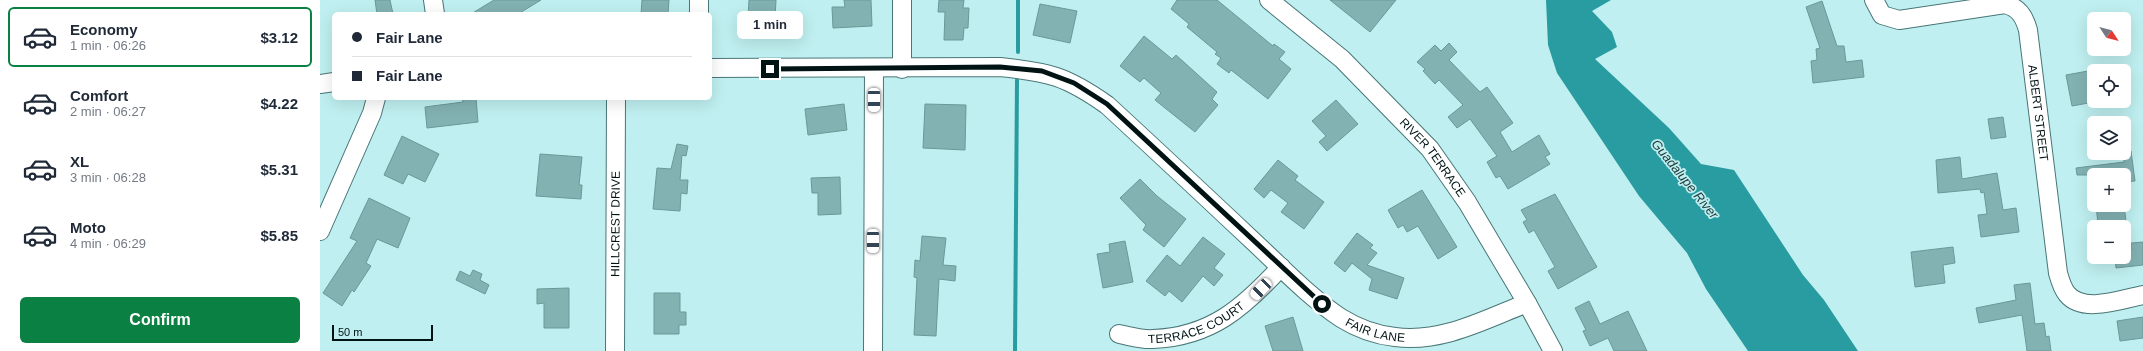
<!DOCTYPE html>
<meta charset="utf-8">
<style>
body{margin:0;font-family:Arial,sans-serif;background:#f2f2f3;color:#1f2937;height:100vh;display:flex;flex-direction:column;font-size:15px;white-space:nowrap}
*{box-sizing:border-box;margin:0}
p{font-size:13px;color:#747a83}
.icon{flex:none;width:22px;height:22px;fill:none;stroke:currentColor;stroke-width:2;stroke-linecap:round;stroke-linejoin:round}
.map{position:relative;flex:1;overflow:hidden}
.panel{display:flex;flex-direction:column;background:#fff;width:320px}
.panel>*{flex:none}
.banner{position:absolute;left:12px;top:12px;width:380px;height:88px;border-radius:6px;box-shadow:0 4px 16px #0002;display:grid;align-content:center;height:88px;padding:0 20px;background:#fff}
.needle{width:26px;rotate:126deg}
.controls{position:absolute;left:1767px;top:12px;display:grid;gap:8px}
.controls a{display:grid;place-items:center;width:44px;height:44px;border-radius:6px;background:#fff;box-shadow:0 4px 16px #0002;font-size:20px}
.scale{position:absolute;left:12px;bottom:10px;width:101px;box-sizing:border-box;padding-left:4px;border:2px solid #021313;border-top:0;font-size:11px;line-height:14px;white-space:nowrap;color:#021313;-webkit-text-stroke:3px #bfeff0;paint-order:stroke}
.end{position:absolute;width:18px;height:18px;margin:-9px;border:5px solid #021313;background:#fff;box-shadow:0 0 0 2px #fff}
.from{border-radius:50%}
.bubble{position:absolute;height:28px;border-radius:6px;background:#fff;box-shadow:0 4px 16px #0002;font-size:13px;font-weight:700;line-height:28px;text-align:center}
.car{position:absolute;width:12px;height:24px;margin:-12px -6px;border-radius:5px;box-shadow:0 0 3px 1px #0007;background:linear-gradient(#fff 24%,#345 0 40%,#fff 0 76%,#345 0 86%,#fff 0)}
.banner b{display:flex;align-items:center;gap:14px;height:38px;font-size:15px}
.banner b+b{border-top:1px solid #e0e1e3}
.banner i{width:10px;height:10px;background:#1f2937}
ul{padding:7px 0 0;list-style:none}
li{display:flex;align-items:center;gap:12px;height:60px;margin:0 8px 6px;padding:0 12px;border:2px solid transparent;border-radius:6px}
li div{flex:1}
li b{display:block;font-size:15px}
li em{font-style:normal;font-weight:700}
li.on{border-color:#0b8043}
li>.icon{width:36px;height:36px;stroke-width:1.5}
.action{display:flex;gap:8px;margin-top:auto;padding:8px 20px}
.action a{flex:1;height:46px;border-radius:6px;background:#0b8043;color:#fff;font-size:16px;font-weight:700;line-height:46px;text-align:center}
main{display:flex;flex:1;min-height:0}
.map>svg:first-child{display:block}
</style>
<main>
<section class="panel">
<ul>
<li class="on"><svg class="icon" aria-label="car" viewBox="0 0 24 24"><path d="M5 17H2v-5l4-1 3-4h7l3 4 3 1v5h-3M9 17h6M6 11h13"/><circle cx="7" cy="17" r="2"/><circle cx="17" cy="17" r="2"/></svg><div><b>Economy</b><p>1 min · 06:26</p></div><em>$3.12</em></li>
<li><svg class="icon" aria-label="car" viewBox="0 0 24 24"><path d="M5 17H2v-5l4-1 3-4h7l3 4 3 1v5h-3M9 17h6M6 11h13"/><circle cx="7" cy="17" r="2"/><circle cx="17" cy="17" r="2"/></svg><div><b>Comfort</b><p>2 min · 06:27</p></div><em>$4.22</em></li>
<li><svg class="icon" aria-label="car" viewBox="0 0 24 24"><path d="M5 17H2v-5l4-1 3-4h7l3 4 3 1v5h-3M9 17h6M6 11h13"/><circle cx="7" cy="17" r="2"/><circle cx="17" cy="17" r="2"/></svg><div><b>XL</b><p>3 min · 06:28</p></div><em>$5.31</em></li>
<li><svg class="icon" aria-label="car" viewBox="0 0 24 24"><path d="M5 17H2v-5l4-1 3-4h7l3 4 3 1v5h-3M9 17h6M6 11h13"/><circle cx="7" cy="17" r="2"/><circle cx="17" cy="17" r="2"/></svg><div><b>Moto</b><p>4 min · 06:29</p></div><em>$5.85</em></li>
</ul>
<div class="action"><a>Confirm</a></div>
</section>
<div class="map">
<svg width="1823" height="351" viewBox="0 0 1823 351">
<rect width="100%" height="100%" fill="#bfeff0"/>
<!-- water -->
<polygon fill="#289ca0" points="1226,0 1291,0 1272,11 1292,32 1297,47 1275,59 1349,128 1381,164 1414,170 1483,275 1504,300 1538,351 1428,351 1386,289 1367,253 1319,196 1237,73 1228,45"/>
<g fill="none" stroke-linecap="round" stroke-linejoin="round">
<!-- stream -->
<g stroke="#289ca0" stroke-width="4">
<polyline points="698,52 698,0"/>
<polyline points="695,351 697,80"/>
</g>
</g>
<!-- building -->
<g fill="#83b2b3" stroke="#6b999a">
<polygon points="55,0 70,0 73,14 57,14"/>
<polygon points="174,0 221,0 198,14 151,14"/>
<polygon points="322,0 349,0 348,14 321,14"/>
<polygon points="429,0 456,0 454,38 427,37"/>
<polygon points="524,0 551,0 552,26 513,28 512,7 525,7"/>
<polygon points="619,0 644,0 643,8 649,8 648,28 644,28 643,40 624,40 625,12 618,12"/>
<polygon points="857,0 897,0 953,46 954,44 965,52 959,59 971,69 948,99 911,70 909,73 897,64 901,58 895,54 897,52 867,27 869,24 851,9"/>
<polygon points="1010,0 1076,0 1050,32"/>
<polygon points="1502,1 1517,46 1524,46 1526,62 1542,60 1544,77 1493,83 1491,61 1497,60 1496,49 1500,48 1486,7"/>
<polygon points="720,4 757,11 750,43 713,35"/>
<polygon points="824,36 852,59 856,55 897,92 892,99 898,105 875,132 835,100 841,93 824,78 820,82 800,66"/>
<polygon points="1129,43 1137,52 1129,60 1160,92 1167,87 1193,123 1180,132 1192,152 1219,135 1230,154 1225,157 1230,164 1188,189 1180,176 1176,178 1167,162 1177,156 1150,119 1137,128 1128,117 1143,105 1119,80 1115,84 1103,71 1105,69 1097,62 1115,45 1121,51"/>
<polygon points="1768,71 1769,77 1774,76 1774,102 1752,106 1746,75"/>
<polygon points="142,98 156,98 158,122 107,128 105,107 143,102"/>
<polygon points="1016,100 1038,124 1007,151 999,142 1006,136 992,121"/>
<polygon points="524,104 527,130 488,135 485,109"/>
<polygon points="605,104 646,105 645,150 603,148"/>
<polygon points="1683,117 1686,137 1671,139 1668,119"/>
<polygon points="82,136 119,154 105,182 88,174 83,184 64,175"/>
<polygon points="357,144 368,146 366,156 362,155 360,180 368,180 367,194 361,193 360,211 333,209 337,168 351,169"/>
<polygon points="1804,151 1811,151 1815,181 1804,182 1804,175 1757,175 1756,168 1804,162"/>
<polygon points="220,154 262,157 259,185 262,185 261,199 216,196"/>
<polygon points="1640,157 1642,179 1677,173 1683,210 1696,208 1699,232 1661,237 1658,215 1667,214 1664,192 1661,193 1660,189 1618,193 1616,160"/>
<polygon points="958,160 978,176 975,180 1004,202 984,229 961,212 968,203 951,190 944,198 934,189"/>
<polygon points="520,177 521,214 498,215 498,193 492,193 491,178"/>
<polygon points="820,179 837,196 866,219 844,247 823,230 826,225 800,198"/>
<polygon points="1102,190 1137,247 1118,259 1098,226 1087,232 1083,225 1078,228 1068,210"/>
<polygon points="1235,194 1277,267 1238,289 1228,271 1235,267 1214,230 1209,233 1203,222 1207,220 1201,210"/>
<polygon points="49,198 90,218 78,248 57,239 46,263 51,266 34,292 32,290 22,306 3,293 37,241 30,238"/>
<polygon points="1776,205 1804,205 1806,221 1778,224"/>
<polygon points="1037,233 1053,245 1050,248 1057,253 1047,265 1084,278 1077,299 1049,290 1052,279 1032,263 1025,272 1014,263"/>
<polygon points="602,236 626,238 623,265 636,266 635,281 619,279 616,336 594,335 597,278 594,277 595,260 600,261"/>
<polygon points="883,237 905,254 894,268 903,275 894,286 883,276 862,302 849,291 845,296 826,281 847,255 860,266"/>
<polygon points="805,241 813,282 783,288 777,254 790,252 789,244"/>
<polygon points="1823,242 1823,265 1796,268 1795,257 1804,257 1804,251 1811,250 1811,243"/>
<polygon points="1633,247 1635,263 1623,265 1625,283 1595,287 1591,252"/>
<polygon points="153,270 162,274 160,280 169,285 165,294 136,280 140,271 150,276"/>
<polygon points="1710,283 1715,324 1724,323 1726,337 1729,336 1731,351 1707,351 1702,315 1659,323 1656,308 1696,300 1694,285"/>
<polygon points="249,288 249,328 224,328 224,303 217,304 217,289"/>
<polygon points="334,293 360,293 360,312 366,312 366,325 359,325 359,334 334,334"/>
<polygon points="1269,301 1280,324 1308,311 1327,351 1294,351 1288,338 1270,346 1263,331 1266,330 1255,308"/>
<polygon points="973,317 983,351 953,351 945,326"/>
<polygon points="1823,317 1823,338 1800,341 1797,321"/>
</g>
<g fill="none" stroke-linecap="round" stroke-linejoin="round">
<defs>
<g id="minor">
<polyline points="113,0 115,14"/>
<path id="s1" d="M 949,0 L 1022,59 L 1110,149 L 1147,202 L 1207,303 L 1233,351"/>
<path id="s2" d="M 1554,0 L 1562,15 L 1579,20 L 1685,4 C 1699,8 1704,16 1708,30 L 1738,273 C 1740,280 1742,288 1747,294 C 1763,314 1802,299 1823,295"/>
<polyline points="379,14 379,0"/>
<path id="s3" d="M 390,68 L 680,67 C 729,72 746,76 787,105 C 836,150 884,195 933,241 C 961,267 989,297 1021,318 C 1037,328 1056,335 1075,337 C 1122,343 1164,320 1207,303"/>
<polyline points="582,69 582,0"/>
<polyline points="0,84 14,82"/>
<polyline points="0,231 52,113 56,98"/>
<path id="s4" d="M 799,334 C 810,336 822,340 833,339 C 891,337 924,307 961,267"/>
<path id="s5" d="M 295,351 L 296,98"/>
<polyline points="553,351 554,69"/>
</g>
</defs>
<!-- minor casing -->
<use href="#minor" stroke="#497677" stroke-width="20"/>
<!-- minor -->
<use href="#minor" stroke="#fff" stroke-width="18"/>
</g>
<g fill="none" stroke-linecap="round" stroke-linejoin="round">
<!-- route -->
<polyline stroke="#021313" stroke-width="5" points="450,69 680,67 722,71 754,83 787,104 1002,304"/>
</g>
<g text-anchor="middle" dominant-baseline="central" stroke-width="3.5" stroke-linejoin="round" paint-order="stroke">
<!-- street labels -->
<g font-size="12" fill="#021313" stroke="#bfeff0">
<text stroke="none"><textPath href="#s2" startOffset="262">ALBERT STREET</textPath></text>
<text stroke="none"><textPath href="#s1" startOffset="228">RIVER TERRACE</textPath></text>
<text stroke="none"><textPath href="#s5" startOffset="127">HILLCREST DRIVE</textPath></text>
<text stroke="none"><textPath href="#s4" startOffset="81">TERRACE COURT</textPath></text>
<text stroke="none"><textPath href="#s3" startOffset="759">FAIR LANE</textPath></text>
</g>
<!-- water labels -->
<g font-size="13" font-style="italic" fill="#1e3737" stroke="#bfeff0">
<text transform="translate(1365 179) rotate(51)">Guadalupe River</text>
</g>
</g>
</svg>
<div class="controls">
<a><svg class="needle" viewBox="-14 -14 28 28"><path d="M0-13l5 13h-10z" fill="#e53935"/><path d="M0 13l5-13h-10z" fill="#747a83"/></svg></a>
<a><svg class="icon" aria-label="locate" viewBox="0 0 24 24"><circle cx="12" cy="12" r="6"/><path d="M12 2v4M12 18v4M2 12h4M18 12h4"/></svg></a>
<a><svg class="icon" aria-label="layers" viewBox="0 0 24 24"><path d="M12 4l9 5-9 5-9-5zM3 14l9 5 9-5"/></svg></a>
<a>+</a>
<a>−</a>
</div>
<div class="scale">50 m</div>
<i class="end from" style="left:1002px;top:304px"></i>
<i class="end" style="left:450px;top:69px"></i>
<div class="bubble" style="left:417px;top:11px;width:66px">1 min</div>
<i class="car" style="left:554px;top:100px;rotate:180deg"></i>
<i class="car" style="left:553px;top:241px;rotate:180deg"></i>
<i class="car" style="left:941px;top:289px;rotate:224deg"></i>
<div class="banner">
<b><i class="from"></i>Fair Lane</b>
<b><i></i>Fair Lane</b>
</div>
</div>
</main>
